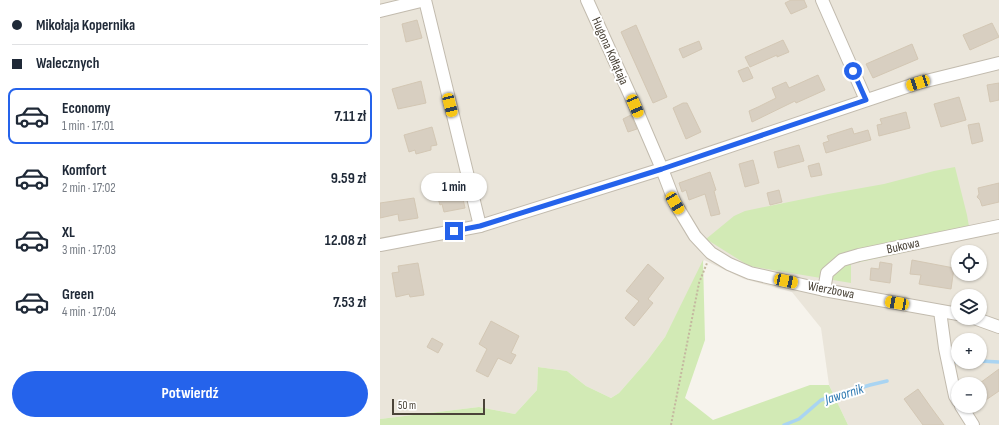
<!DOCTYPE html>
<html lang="pl">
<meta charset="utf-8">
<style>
body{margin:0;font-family:"Sofia Sans Condensed",sans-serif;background:#f2f2f3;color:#1f2937;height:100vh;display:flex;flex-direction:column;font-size:15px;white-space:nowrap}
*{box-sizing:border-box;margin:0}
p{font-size:13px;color:#747a83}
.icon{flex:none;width:22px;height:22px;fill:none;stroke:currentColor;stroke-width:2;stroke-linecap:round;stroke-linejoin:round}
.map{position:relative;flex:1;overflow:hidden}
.side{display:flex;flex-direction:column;background:#fff;width:380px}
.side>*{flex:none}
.guide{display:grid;align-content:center;height:88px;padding:0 12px;background:#fff}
.controls{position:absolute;left:571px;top:245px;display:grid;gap:8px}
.controls a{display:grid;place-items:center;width:36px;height:36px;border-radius:50%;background:#fff;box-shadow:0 1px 3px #0004;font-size:20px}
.scale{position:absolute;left:12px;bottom:10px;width:93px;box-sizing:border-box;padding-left:4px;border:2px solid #4b4439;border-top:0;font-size:11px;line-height:14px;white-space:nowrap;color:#4b4439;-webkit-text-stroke:3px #fff;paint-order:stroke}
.end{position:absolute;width:18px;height:18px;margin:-9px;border:5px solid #2563eb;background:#fff;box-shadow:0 0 0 2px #fff}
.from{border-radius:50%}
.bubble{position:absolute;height:28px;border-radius:14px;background:#fff;box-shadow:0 1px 3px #0004;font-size:13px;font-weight:700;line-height:28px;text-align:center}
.car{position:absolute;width:12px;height:24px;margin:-12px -6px;border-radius:5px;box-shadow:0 0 3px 1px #0007;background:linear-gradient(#f5c518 24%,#345 0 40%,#f5c518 0 76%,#345 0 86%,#f5c518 0)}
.guide b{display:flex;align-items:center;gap:14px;height:38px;font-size:15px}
.guide b+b{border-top:1px solid #e0e1e3}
.guide i{width:10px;height:10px;background:#1f2937}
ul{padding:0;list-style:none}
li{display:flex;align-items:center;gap:12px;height:56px;margin:0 8px 6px;padding:0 4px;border:2px solid transparent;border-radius:8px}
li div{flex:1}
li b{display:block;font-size:15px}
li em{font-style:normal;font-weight:700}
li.on{border-color:#2563eb}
li>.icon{width:36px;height:36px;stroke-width:1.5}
.button{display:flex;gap:8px;margin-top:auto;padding:8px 12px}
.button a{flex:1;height:46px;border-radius:24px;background:#2563eb;color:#fff;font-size:16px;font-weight:700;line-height:46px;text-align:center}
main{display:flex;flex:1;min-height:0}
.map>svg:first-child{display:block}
</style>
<main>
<section class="side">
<div class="guide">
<b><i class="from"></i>Mikołaja Kopernika</b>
<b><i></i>Walecznych</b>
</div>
<ul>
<li class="on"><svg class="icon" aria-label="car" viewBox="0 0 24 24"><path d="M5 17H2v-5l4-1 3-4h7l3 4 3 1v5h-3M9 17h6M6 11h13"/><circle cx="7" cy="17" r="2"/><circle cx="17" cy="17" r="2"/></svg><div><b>Economy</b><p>1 min · 17:01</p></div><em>7.11 zł</em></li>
<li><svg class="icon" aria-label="car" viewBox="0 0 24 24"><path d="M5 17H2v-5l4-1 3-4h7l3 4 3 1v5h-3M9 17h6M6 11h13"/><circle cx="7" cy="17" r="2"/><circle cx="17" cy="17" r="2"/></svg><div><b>Komfort</b><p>2 min · 17:02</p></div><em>9.59 zł</em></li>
<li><svg class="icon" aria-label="car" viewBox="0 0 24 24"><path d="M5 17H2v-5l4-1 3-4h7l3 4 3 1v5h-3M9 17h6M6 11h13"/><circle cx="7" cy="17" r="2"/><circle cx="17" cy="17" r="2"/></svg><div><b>XL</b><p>3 min · 17:03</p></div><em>12.08 zł</em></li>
<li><svg class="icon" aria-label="car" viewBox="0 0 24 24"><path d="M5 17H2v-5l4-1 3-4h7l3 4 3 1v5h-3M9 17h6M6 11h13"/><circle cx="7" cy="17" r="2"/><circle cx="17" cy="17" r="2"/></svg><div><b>Green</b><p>4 min · 17:04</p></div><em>7.53 zł</em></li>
</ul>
<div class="button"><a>Potwierdź</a></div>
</section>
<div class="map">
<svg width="619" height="425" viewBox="0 0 619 425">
<rect width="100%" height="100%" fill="#f6f3ec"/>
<!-- residential -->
<path fill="#eae5da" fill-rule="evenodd" d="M 0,0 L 619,0 L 619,425 L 468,425 L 449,385 L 441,328 L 412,292 L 364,279 L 324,260 L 285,337 L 267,361 L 239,393 L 231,398 L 206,386 L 187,371 L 158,367 L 157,390 L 135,414 L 99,407 L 0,419 ZM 578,252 L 600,252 L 600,274 L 578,274 ZM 578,296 L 600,296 L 600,318 L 578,318 ZM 578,340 L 600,340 L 600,362 L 578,362 ZM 578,384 L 600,384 L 600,406 L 578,406 Z"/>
<!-- green -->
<g fill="#d2eab5">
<polygon points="575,167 587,215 591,238 471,264 471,283 369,266 326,239 354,216 365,211 448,194 504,184 554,171"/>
<polygon points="323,260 325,340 305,398 333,420 430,385 449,385 468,425 0,425 0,419 99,407 135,414 157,390 158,367 187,371 206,386 231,398 239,393 267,361 285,337"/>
</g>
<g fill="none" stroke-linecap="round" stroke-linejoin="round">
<!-- stream -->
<g stroke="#a9d4f2" stroke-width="3.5">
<polyline points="600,361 619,362"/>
<polyline points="576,362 578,362"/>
<polyline points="404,425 419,419 441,400 490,385 507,381"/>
</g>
</g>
<!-- building -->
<g fill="#d8cfc1" stroke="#d3c7b4">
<polygon points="411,0 424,0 427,7 411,14 405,3"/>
<polygon points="37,20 42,38 26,42 22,24"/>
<polygon points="612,23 619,37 590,50 583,35"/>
<polygon points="256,25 287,97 273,103 241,32"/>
<polygon points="403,40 409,52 397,57 397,55 370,67 365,57"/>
<polygon points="319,41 322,49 303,58 299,49"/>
<polygon points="532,44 538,59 493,78 486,64"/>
<polygon points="368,67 373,78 363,82 358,71"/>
<polygon points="438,75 445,90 416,103 415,101 372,122 369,111 378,107 396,98 392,88 406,82 409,88"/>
<polygon points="41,81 46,103 18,109 12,89"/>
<polygon points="619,83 619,100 610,102 607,85"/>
<polygon points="579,97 586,120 561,127 554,104"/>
<polygon points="303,103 307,103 321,132 306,139 293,108"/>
<polygon points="526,112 530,128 499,136 497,125 502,124 500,119"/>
<polygon points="251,115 257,129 248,132 243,119"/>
<polygon points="599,123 603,141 592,144 588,125"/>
<polygon points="52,127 57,145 51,146 51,150 36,154 35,150 29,152 24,135"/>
<polygon points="472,128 474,134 488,130 491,140 446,153 443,143 449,141 447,136"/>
<polygon points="419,145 424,161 398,168 394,152"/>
<polygon points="373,160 379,183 365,187 359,164"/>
<polygon points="439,163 442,175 431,177 428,166"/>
<polygon points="330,172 336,190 334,191 340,214 331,216 325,194 309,200 306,190 302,192 299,183"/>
<polygon points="619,183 619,202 602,206 600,200 597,197 599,194 598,188"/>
<polygon points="81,190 85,208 64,212 62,204 60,205 57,195"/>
<polygon points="399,190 402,202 390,205 387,193"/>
<polygon points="34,198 38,218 19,221 18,214 0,218 0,203"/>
<polygon points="532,260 574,268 571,289 539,284 541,275 530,274"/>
<polygon points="500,262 512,264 510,283 490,280 491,268 499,269"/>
<polygon points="38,263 44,295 30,297 29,294 16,297 12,273 19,272 18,266"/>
<polygon points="268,264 284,278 268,299 273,303 254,326 245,318 259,301 246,291"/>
<polygon points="111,321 139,336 131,353 136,355 131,364 118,358 108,377 96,371 107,349 99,344"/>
<polygon points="52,338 63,344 58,353 47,347"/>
<polygon points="619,369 619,391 600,404 600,383"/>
<polygon points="538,389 550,406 564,425 543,425 524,399"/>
</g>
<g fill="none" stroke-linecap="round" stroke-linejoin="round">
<defs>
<g id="minor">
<polyline points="45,0 100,226"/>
<polyline points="207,0 255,106 282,169 295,203 315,236 331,253 349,264 370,273 444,290 578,314"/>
<polyline points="442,0 486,100"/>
<polyline points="0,11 45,0"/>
<polyline points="0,245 100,226 282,169 538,83 619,63"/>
<polyline points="444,290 447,273 462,260 479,255 619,226"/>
<polyline points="560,311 565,348 575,396 578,401"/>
<polyline points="594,318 619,327"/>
<polyline points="581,406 593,425"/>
</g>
</defs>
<!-- minor casing -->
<use href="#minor" stroke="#c2bbae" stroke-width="14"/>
<!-- path -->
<polyline stroke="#c4b79f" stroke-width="2" stroke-dasharray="2 2" stroke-linecap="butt" points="291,425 319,283 327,263"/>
<!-- minor -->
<use href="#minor" stroke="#fff" stroke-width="12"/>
</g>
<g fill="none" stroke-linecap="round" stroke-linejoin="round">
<!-- route -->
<polyline stroke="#2563eb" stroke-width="5" points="74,231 100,226 282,169 486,100 473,71"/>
</g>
<g text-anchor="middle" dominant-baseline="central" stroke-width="4" stroke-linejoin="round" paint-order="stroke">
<!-- street labels -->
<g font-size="13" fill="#4b4439" stroke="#fff">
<text transform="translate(230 51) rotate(66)">Hugona Kołłątaja</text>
<text transform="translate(523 246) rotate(-12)">Bukowa</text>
<text transform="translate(451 290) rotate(11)">Wierzbowa</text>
</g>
<!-- water labels -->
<g font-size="14" font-style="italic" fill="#2e7ab2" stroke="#fff">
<text transform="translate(464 394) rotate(-17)">Jawornik</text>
</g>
</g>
</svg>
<div class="controls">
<a><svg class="icon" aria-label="locate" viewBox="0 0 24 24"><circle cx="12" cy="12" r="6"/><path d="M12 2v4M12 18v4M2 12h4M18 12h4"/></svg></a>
<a><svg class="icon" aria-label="layers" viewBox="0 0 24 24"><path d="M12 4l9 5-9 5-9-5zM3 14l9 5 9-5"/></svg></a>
<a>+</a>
<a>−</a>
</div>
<div class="scale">50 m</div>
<i class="end from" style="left:473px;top:71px"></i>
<i class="end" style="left:74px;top:231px"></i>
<div class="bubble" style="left:41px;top:173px;width:66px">1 min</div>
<i class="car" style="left:538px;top:83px;rotate:252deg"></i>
<i class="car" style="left:70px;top:105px;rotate:166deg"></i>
<i class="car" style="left:255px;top:106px;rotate:157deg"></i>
<i class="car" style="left:295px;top:203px;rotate:149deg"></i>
<i class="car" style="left:406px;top:281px;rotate:102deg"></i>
<i class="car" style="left:517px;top:303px;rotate:280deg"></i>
</div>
</main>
